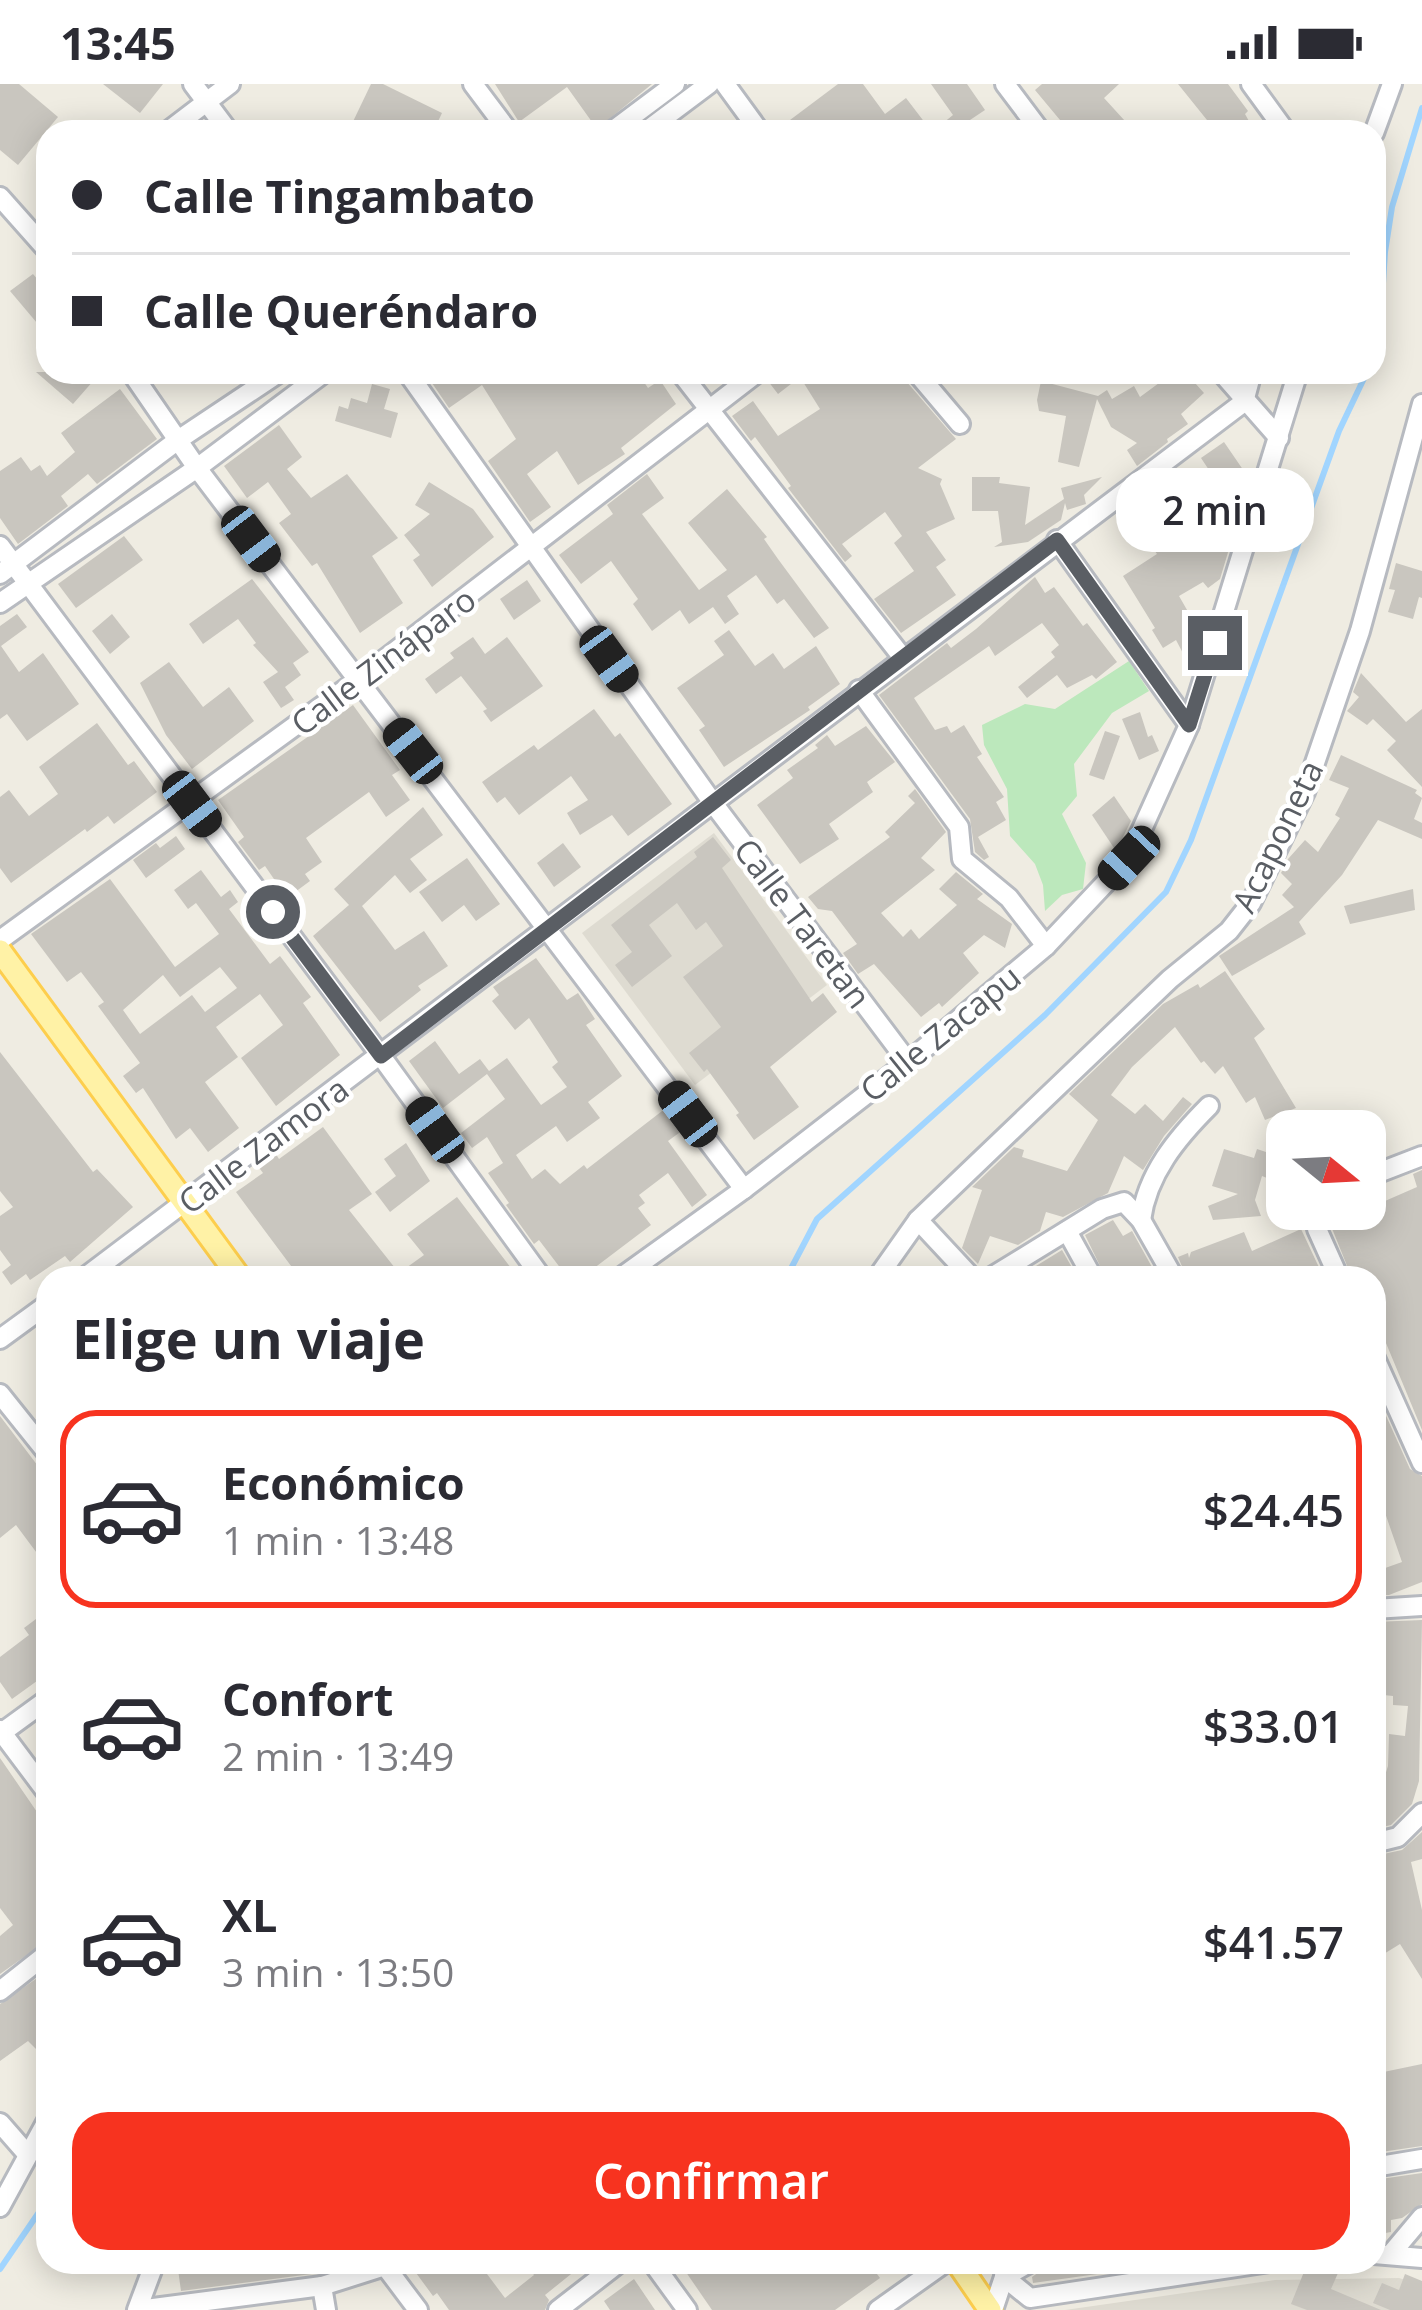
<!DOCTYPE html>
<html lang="es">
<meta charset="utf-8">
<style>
body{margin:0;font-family:"Open Sans",sans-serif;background:#f2f2f3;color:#2b2b33;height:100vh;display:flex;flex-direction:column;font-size:45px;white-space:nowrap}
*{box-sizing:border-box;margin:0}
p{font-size:39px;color:#7c7c81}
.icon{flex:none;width:66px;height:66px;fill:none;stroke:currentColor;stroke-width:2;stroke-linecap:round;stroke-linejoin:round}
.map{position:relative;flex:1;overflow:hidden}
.drawer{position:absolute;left:36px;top:1182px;width:1350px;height:1008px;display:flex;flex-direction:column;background:#fff;border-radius:36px;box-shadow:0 6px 30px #0003}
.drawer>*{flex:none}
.banner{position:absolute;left:36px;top:36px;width:1350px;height:264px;border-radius:36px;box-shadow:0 6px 30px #0003;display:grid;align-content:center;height:264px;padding:0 36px;background:#fff}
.needle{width:78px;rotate:108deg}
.tools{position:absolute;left:1266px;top:1026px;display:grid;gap:24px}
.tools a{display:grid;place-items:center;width:120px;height:120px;border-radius:24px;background:#fff;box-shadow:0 6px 30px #0003;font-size:60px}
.end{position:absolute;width:54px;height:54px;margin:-27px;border:15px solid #5a5e64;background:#fff;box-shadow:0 0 0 6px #fff}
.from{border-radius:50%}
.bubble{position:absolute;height:84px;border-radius:36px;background:#fff;box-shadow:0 6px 30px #0003;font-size:39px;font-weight:600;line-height:84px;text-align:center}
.car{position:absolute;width:36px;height:72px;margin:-36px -18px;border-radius:15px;box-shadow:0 0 9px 3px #0007;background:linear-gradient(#222 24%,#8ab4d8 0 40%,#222 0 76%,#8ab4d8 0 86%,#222 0)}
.banner b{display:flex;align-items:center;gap:42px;height:114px;font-size:45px}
.banner b+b{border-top:3px solid #e1e1e2}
.banner i{width:30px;height:30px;background:#2b2b33}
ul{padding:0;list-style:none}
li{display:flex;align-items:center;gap:36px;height:198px;margin:0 24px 18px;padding:0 12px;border:6px solid transparent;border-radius:36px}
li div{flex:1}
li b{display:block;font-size:45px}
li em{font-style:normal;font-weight:600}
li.on{border-color:#f7331f}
li>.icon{width:108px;height:108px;stroke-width:1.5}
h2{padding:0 36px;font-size:54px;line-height:144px}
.action{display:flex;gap:24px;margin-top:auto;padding:24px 36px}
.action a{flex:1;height:138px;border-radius:36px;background:#f7331f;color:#fff;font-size:48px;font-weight:600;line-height:138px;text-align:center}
.status{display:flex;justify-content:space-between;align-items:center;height:84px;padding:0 60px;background:#fff;direction:ltr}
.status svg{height:33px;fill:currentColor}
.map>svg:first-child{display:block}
</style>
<div class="status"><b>13:45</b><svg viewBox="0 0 49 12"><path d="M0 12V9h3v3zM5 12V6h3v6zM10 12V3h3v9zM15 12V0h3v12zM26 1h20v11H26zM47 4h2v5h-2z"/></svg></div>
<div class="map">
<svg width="1422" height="2226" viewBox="0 0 1422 2226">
<rect width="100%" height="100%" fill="#efece2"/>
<!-- education -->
<g fill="#dedbd1">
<polygon points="714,749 827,901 695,1001 582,849"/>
<polygon points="1399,2194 1422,2201 1422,2226 1065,2226 1275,2196"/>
</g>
<!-- green -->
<polygon fill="#bce8bc" points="1129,577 1149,607 1112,629 1074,680 1077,712 1062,730 1086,779 1083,805 1062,811 1045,827 1043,801 1035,780 1010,752 1007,705 984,661 982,641 1025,620 1055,625"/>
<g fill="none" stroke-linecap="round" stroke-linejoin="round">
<!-- stream -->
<g stroke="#a1d5ff" stroke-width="6">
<polyline points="1374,272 1379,262 1385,168 1392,123 1422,24"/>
<polyline points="786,1194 817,1135 1045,931 1166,808 1191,756 1339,347 1367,288"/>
<polyline points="0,2185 48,2115"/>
</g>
</g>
<!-- building -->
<g fill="#c9c6bf" fill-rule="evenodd">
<polygon points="0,0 19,0 58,33 18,81 0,66"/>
<polygon points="103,0 163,0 140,29"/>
<polygon points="371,0 383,0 442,29 433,48 348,48"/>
<polygon points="495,0 652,0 597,45 567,3 519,38"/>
<polygon points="838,0 863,0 885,30 906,14 932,48 953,31 931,0 967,0 985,26 952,48 799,48 790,36"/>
<polygon points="1042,0 1119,0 1104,14 1135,48 1070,48 1035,6"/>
<polygon points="1178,0 1228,0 1248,27 1245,30 1255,48 1190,48 1207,36"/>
<polygon points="33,190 48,208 48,252 10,207"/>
<polygon points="36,288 101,288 73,320"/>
<polygon points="446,288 637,288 648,304 660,296 676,320 621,364 625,370 578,401 557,367 527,390 551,423 530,438 488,377 516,355 482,301 449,324 432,299"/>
<polygon points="779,288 903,288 906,297 956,355 918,384 942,395 940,400 955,435 926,448 946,476 936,483 956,511 901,549 874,515 914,487 894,459 902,452 885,428 842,460 852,472 845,478 788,404 791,402 755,353 751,357 732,332 753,317 778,352 820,325 800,293 778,310 768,297"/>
<polygon points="1174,288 1185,288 1204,309 1181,330 1188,340 1167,355 1168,358 1137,382 1127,366 1137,359 1111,343 1097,315 1079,383 1058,378 1066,332 1039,327 1037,316 1041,297 1098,312 1107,306 1112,315 1134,302 1140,313"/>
<polygon points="372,300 390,305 384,325 398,329 391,354 335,337 339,322 348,325 351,314 367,319"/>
<polygon points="120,305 157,355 97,400 88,390 61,412 68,422 18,460 0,434 0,387 21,373 31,387 40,381 47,392 75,368 61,349"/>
<polygon points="279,341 302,373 287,385 311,414 347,390 398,454 372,472 403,519 360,549 317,479 312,482 279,439 291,430 268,398 247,414 224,382"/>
<polygon points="1224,358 1248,393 1237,401 1245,413 1208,440 1225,468 1229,465 1220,495 1208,504 1203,498 1179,512 1202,552 1197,569 1186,575 1176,556 1163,564 1152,546 1155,544 1123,492 1157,470 1140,446 1156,434 1146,419 1158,410 1163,418 1209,386 1201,374"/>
<polygon points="647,390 664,414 642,430 699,506 727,486 688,439 727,405 767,453 764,455 778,475 829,544 814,554 784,515 777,520 756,491 727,512 739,530 725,540 713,523 689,540 680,526 652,547 633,520 638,515 611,477 581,500 559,471 613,430 607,421"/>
<polygon points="972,393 1000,393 999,399 1030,403 1025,441 1064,415 1061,404 1102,393 1084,411 1086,420 1067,426 1065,419 1061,436 1028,458 994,463 1002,458 998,427 972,427"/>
<polygon points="429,398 473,425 494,453 432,503 413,476 420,471 404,451 430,430 415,421"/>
<polygon points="124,452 143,476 76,524 58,500"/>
<polygon points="1396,479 1422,487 1422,514 1419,513 1413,535 1388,528 1395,506 1389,505"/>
<polygon points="1035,493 1045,509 1054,503 1083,542 1087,539 1117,578 1096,595 1092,591 1067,604 1057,591 1027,614 1018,603 1055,573 1051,568 1059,561 1042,539 995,572 989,562 914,614 935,646 947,642 951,649 964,641 982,670 977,673 1004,713 996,718 1006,736 978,753 989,773 984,776 975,768 970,735 879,611 947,559 951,564 976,545"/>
<polygon points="252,495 309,568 293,579 301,591 285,603 294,616 281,624 263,598 278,588 253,561 256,559 238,535 203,560 189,540"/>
<polygon points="527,496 541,517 514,536 500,515"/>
<polygon points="17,530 27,543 1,562 19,588 43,569 79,620 27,657 7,630 0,635 0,542"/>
<polygon points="112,530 130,553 110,570 92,547"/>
<polygon points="729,546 755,582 773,569 784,585 816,562 840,600 808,623 810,626 724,683 699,646 705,642 677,604 724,571 714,557"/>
<polygon points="473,553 485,570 507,553 543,602 491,638 483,627 487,625 461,592 436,610 425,595 454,574 450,569"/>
<polygon points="169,578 203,623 229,603 254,637 192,685 166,651 140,599"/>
<polygon points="1361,589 1406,638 1422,625 1422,703 1387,666 1396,657 1373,635 1367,641 1347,627 1359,613 1353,608"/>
<polygon points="353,621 400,686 392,691 410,716 386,733 369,708 306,754 322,778 305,790 310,797 287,814 265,782 259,786 238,758 244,753 218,716"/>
<polygon points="594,625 615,653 620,649 672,720 628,752 612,731 580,751 567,729 588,716 571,692 519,731 505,713 497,719 482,698 534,661 538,666"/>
<polygon points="1140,628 1148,653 1152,651 1159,667 1139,676 1122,635"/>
<polygon points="97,639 128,681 134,677 157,708 114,740 108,732 87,748 85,745 11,799 0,784 0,713 9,706 29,732 58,710 39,683"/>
<polygon points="866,642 895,678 867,698 873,708 829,740 839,755 800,780 757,721 793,694 787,686 818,664 815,661 827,651 835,662"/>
<polygon points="1105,647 1120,652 1104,696 1089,691"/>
<polygon points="1341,671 1417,706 1415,709 1422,714 1414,735 1422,739 1422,755 1378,736 1342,791 1299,838 1306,850 1232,892 1219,872 1294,823 1282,811 1292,800 1281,789 1288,775 1305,756 1318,768 1340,734 1335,731 1349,704 1329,696"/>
<polygon points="915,705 946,748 921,774 935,786 881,829 903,853 911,845 919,855 957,821 939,805 956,788 983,810 977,815 1012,840 1005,864 984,851 963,869 979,889 942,923 939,919 921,933 874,880 858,890 843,869 857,860 832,827 818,825 808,813 890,753 885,748 915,719 908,712"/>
<polygon points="1114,712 1131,737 1116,767 1092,731"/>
<polygon points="423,723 443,751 410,775 427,796 410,809 395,791 362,822 395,866 424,847 448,882 418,902 421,906 380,938 313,852 349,821 334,805"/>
<polygon points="176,752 185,765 146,794 133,776 156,759 160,764"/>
<polygon points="713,753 731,776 722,784 812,918 823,909 837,928 770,983 799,1023 754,1056 736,1031 739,1029 707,985 704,988 689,969 721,943 683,893 723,862 706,838 696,846 677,819 649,841 672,872 632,903 615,881 632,868 611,841 697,773 694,768"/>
<polygon points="563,759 581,783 554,803 537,779"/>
<polygon points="467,774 500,820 476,837 464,821 442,838 419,808"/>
<path d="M 201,786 L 221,813 L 230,806 L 238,818 L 229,825 L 270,880 L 280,872 L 311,913 L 303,919 L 340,971 L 276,1022 L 241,974 L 283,941 L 260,910 L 216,943 L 238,973 L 205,998 L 239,1044 L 208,1068 L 190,1044 L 176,1055 L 143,1004 L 136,1009 L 123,992 L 140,979 L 98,922 L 104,918 L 81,888 L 67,898 L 31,850 L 110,795 L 175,883 L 219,850 L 196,819 L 188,825 L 174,806 ZM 220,883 L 237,904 L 205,928 L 192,911 L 140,950 L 123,926 L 163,891 L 180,913 Z"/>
<polygon points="1413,805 1415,826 1350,840 1344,822"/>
<polygon points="536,874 567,916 578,909 595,935 586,941 622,992 588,1018 600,1034 567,1058 556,1042 516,1071 532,1095 545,1085 560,1100 584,1081 587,1085 666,1024 683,1046 668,1057 707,1111 692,1123 668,1089 664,1092 639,1111 645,1119 638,1124 651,1141 581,1194 568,1194 539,1156 534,1160 506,1121 509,1119 488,1089 503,1079 487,1053 472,1064 461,1049 505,1015 487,990 443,1024 409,977 435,957 459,990 480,975 489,987 507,974 541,1021 567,1003 552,983 558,978 529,934 515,946 492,917 499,911 493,903"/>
<polygon points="1225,887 1265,945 1254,954 1296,1024 1265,1036 1255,1013 1246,1019 1223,982 1215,990 1204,977 1201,979 1175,943 1132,983 1111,1011 1135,1030 1145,1020 1163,1037 1183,1013 1192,1020 1164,1052 1143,1086 1124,1072 1108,1109 1063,1133 1046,1128 1040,1147 1018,1161 990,1152 978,1180 962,1164 982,1106 972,1103 1014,1063 1024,1066 1022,1073 1067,1087 1098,1036 1069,1010 1163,920 1198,900 1200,904"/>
<polygon points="0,968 93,1088 97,1085 133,1123 70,1178 65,1172 30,1196 26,1190 11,1201 2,1188 11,1181 0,1166 0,1132 13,1123 0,1107"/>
<polygon points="323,1043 372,1110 349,1126 399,1189 424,1171 407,1150 457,1113 514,1188 505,1194 300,1194 236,1108 263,1089 257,1081 274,1067 279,1075"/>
<polygon points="406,1059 430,1097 390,1128 375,1108 396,1092 384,1075"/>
<polygon points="1224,1065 1254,1074 1257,1065 1278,1072 1272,1096 1262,1092 1255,1116 1261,1132 1213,1136 1208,1122 1238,1110 1212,1102"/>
<polygon points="1422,1086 1422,1346 1381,1247 1384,1246 1374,1222 1374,1194 1352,1194 1331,1142 1332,1125 1365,1125 1365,1107 1379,1103 1385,1117 1417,1103 1413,1090"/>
<polygon points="1113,1136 1123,1152 1132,1147 1158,1194 1106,1194 1085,1151"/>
<polygon points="1301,1145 1324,1194 1187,1194 1178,1173 1188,1169 1189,1174 1191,1168 1244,1148 1252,1167"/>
<polygon points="1062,1166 1078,1194 1025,1194 1023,1190"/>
<polygon points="1374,1305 1410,1385 1422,1392 1422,1498 1389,1511 1374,1511 1374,1488 1402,1478 1383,1423 1374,1427"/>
<polygon points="0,1332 41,1386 48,1383 48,1484 16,1441 0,1454"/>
<polygon points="48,1526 48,1589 12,1615 0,1598 0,1573 29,1551 24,1544"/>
<polygon points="1422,1536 1419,1697 1412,1720 1391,1741 1374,1745 1374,1726 1388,1682 1389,1650 1405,1652 1408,1622 1393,1621 1393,1612 1374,1610 1374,1538"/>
<polygon points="0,1674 48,1744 48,1856 0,1890 0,1852 13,1841 0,1824"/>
<polygon points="1422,1748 1422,1775 1411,1778 1422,1826 1422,1895 1400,1860 1374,1876 1374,1772 1402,1766"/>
<polygon points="40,1892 48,1903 48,1977 28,1957 0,1977 0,1920"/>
<polygon points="1422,1980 1422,2062 1374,2069 1374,1990"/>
<polygon points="1422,2089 1422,2120 1402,2134 1391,2136 1391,2148 1374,2151 1374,2096"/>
<polygon points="177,2178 350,2178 350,2179 319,2189 181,2207"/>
<polygon points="408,2178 478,2178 505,2214 534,2191 531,2187 542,2178 586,2178 545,2211 549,2216 545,2226 449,2226 437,2209 433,2212"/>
<polygon points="679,2178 868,2178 880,2194 835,2226 712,2226"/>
<polygon points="1044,2178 1118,2178 1119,2187 1033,2199 1032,2193 1042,2186"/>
<polygon points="1308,2178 1338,2189 1331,2205 1381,2226 1307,2226 1291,2220"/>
<polygon points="1405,2190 1422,2197 1422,2226 1390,2226 1373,2219 1382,2199 1399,2206"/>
<polygon points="634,2195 655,2226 610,2226 604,2217"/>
</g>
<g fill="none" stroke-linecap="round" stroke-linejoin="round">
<defs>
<g id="minor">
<polyline points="193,0 229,48"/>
<polyline points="473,0 509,48"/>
<polyline points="725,0 760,48"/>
<polyline points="1005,0 1041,48"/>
<polyline points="1251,0 1286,48"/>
<polyline points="167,48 230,0"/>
<polyline points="611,48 675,0"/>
<polyline points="645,48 709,0"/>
<polyline points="1374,49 1392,0"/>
<polyline points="0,113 48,167"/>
<polyline points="131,288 197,384 744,1105"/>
<polyline points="407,288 713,719 908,978"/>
<polyline points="680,288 903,574"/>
<polyline points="916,288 960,340"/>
<polyline points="1221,288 1279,354"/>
<polyline points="1057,456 1189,641"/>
<polyline points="0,462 381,972 542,1194"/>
<polyline points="0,490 178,356 280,288"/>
<polyline points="0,519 197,384 325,288"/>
<polyline points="859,606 959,743 962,775 1009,814 1046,862"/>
<polyline points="0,856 358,596 758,288"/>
<polyline points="1365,1094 1422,1072"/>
<polyline points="1319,1125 1317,1145 1339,1194"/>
<polyline points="918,1136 972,1194"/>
<path d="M 1141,1136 C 1147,1090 1177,1054 1209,1022"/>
<polyline points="1067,1147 1093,1194"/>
<polyline points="84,1194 1244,318 1252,288"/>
<polyline points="620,1194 744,1105 908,978 1046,862 1129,774 1189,641 1298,288"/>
<polyline points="877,1194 918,1136 1170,895 1229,847 1251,819 1305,708 1360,547 1422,320"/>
<polyline points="990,1194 1102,1125 1124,1118 1141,1136 1174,1194"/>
<polyline points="0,1255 48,1220"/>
<polyline points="1374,1272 1422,1379"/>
<polyline points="0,1310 48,1370"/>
<polyline points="1374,1525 1422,1522"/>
<polyline points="0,1646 48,1710"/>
<polyline points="0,1650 48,1615"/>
<polyline points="1374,1759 1398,1753 1422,1729"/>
<polyline points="0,1907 48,1869"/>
<polyline points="0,2039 28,2071"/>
<polyline points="1374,2083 1422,2075"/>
<polyline points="0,2123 48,2035"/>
<polyline points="1374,2170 1422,2174"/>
<polyline points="1390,2171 1422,2133"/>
<polyline points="382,2178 418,2226"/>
<polyline points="652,2178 687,2226"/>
<polyline points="1004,2193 1030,2214 1270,2178"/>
<polyline points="322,2202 326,2226"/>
<polyline points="137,2226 155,2178"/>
<polyline points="138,2226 322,2202 385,2182"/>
<polyline points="558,2226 620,2178"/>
<polyline points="878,2226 946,2178"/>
<polyline points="993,2226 1004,2193 1031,2178"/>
</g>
<g id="major">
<polyline points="0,867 240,1194"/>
<polyline points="957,2178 990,2226"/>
</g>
</defs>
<!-- minor casing -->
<use href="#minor" stroke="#b7bac0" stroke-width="24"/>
<!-- major casing -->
<use href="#major" stroke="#fdce4d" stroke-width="27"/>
<!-- minor -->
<use href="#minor" stroke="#fff" stroke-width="18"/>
<!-- major -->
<use href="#major" stroke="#fff2a6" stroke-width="21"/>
</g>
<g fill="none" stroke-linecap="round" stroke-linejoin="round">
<!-- route -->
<polyline stroke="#5a5e64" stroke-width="15" points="273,828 381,972 1057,456 1189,641 1215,559"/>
</g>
<g text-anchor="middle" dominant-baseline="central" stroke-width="9" stroke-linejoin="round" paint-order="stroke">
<!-- street labels -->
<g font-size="33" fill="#5a5e64" stroke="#fff">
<text transform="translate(383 577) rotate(-37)">Calle Zináparo</text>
<text transform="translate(1277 752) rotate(-64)">Acaponeta</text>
<text transform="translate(803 839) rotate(53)">Calle Taretan</text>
<text transform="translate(940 949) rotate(-39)">Calle Zacapu</text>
<text transform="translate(263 1061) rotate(-37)">Calle Zamora</text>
</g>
</g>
</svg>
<div class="tools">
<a><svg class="needle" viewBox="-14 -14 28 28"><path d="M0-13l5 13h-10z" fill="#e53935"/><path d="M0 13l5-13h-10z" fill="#7c7c81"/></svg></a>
</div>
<i class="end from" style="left:273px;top:828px"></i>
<i class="end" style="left:1215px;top:559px"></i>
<div class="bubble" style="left:1116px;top:384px;width:198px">2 min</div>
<i class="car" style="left:251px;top:455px;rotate:143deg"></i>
<i class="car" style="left:609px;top:575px;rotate:144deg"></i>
<i class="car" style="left:413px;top:667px;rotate:322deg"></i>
<i class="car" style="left:192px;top:720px;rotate:143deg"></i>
<i class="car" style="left:1129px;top:774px;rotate:223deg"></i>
<i class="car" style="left:688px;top:1030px;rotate:323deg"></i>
<i class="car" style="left:435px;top:1046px;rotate:324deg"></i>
<div class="banner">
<b><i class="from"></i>Calle Tingambato</b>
<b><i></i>Calle Queréndaro</b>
</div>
<section class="drawer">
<h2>Elige un viaje</h2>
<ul>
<li class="on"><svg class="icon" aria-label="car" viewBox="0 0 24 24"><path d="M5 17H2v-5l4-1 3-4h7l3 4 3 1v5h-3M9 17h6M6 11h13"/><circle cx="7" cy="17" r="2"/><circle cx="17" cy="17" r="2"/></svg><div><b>Económico</b><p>1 min · 13:48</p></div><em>$24.45</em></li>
<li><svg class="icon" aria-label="car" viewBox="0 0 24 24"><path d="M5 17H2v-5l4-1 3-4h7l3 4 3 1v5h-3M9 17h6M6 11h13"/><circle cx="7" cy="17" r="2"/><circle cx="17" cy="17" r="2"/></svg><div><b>Confort</b><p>2 min · 13:49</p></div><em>$33.01</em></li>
<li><svg class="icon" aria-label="car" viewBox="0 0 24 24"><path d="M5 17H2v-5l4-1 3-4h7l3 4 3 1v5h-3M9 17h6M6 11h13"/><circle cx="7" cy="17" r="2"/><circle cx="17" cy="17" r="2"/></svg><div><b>XL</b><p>3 min · 13:50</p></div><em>$41.57</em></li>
</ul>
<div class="action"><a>Confirmar</a></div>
</section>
</div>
